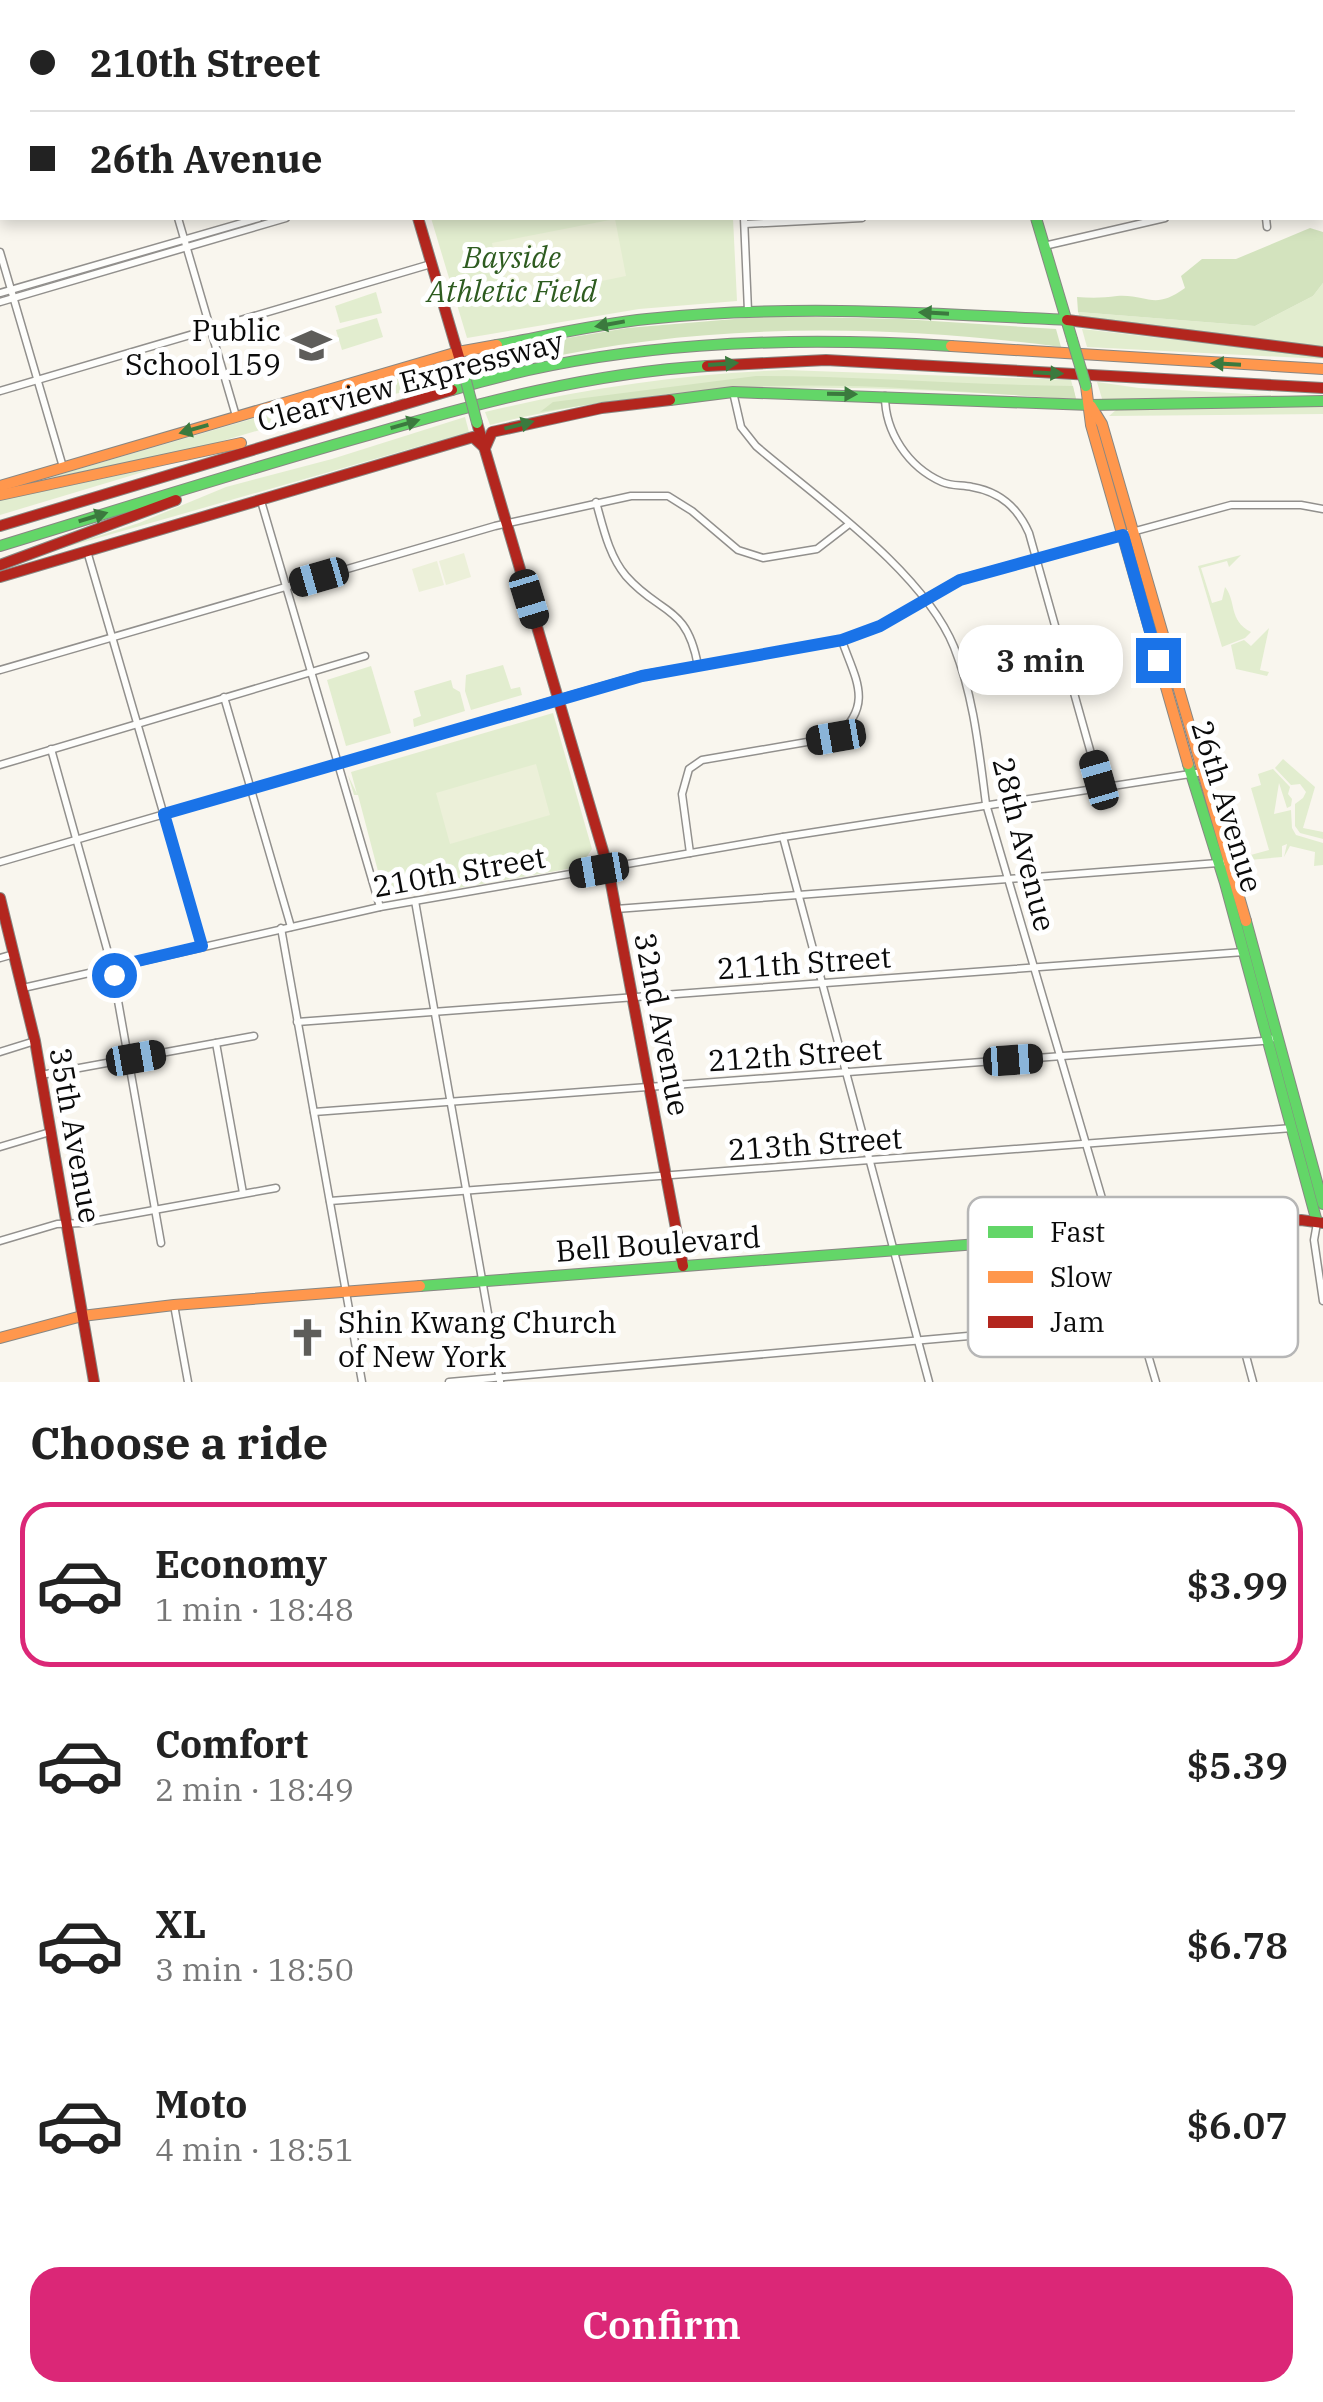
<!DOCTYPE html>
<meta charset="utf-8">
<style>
body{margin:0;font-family:"IBM Plex Serif",serif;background:#f6f6f6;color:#222;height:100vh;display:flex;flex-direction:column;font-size:38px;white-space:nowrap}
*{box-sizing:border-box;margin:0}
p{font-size:32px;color:#767676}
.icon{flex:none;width:55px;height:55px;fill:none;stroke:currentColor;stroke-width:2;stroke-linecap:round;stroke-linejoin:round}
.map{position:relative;height:1382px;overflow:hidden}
.details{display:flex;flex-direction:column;background:#fff;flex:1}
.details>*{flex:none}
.hud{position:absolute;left:0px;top:0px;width:1325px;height:220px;box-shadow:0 5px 15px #0003;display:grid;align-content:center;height:220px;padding:0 30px;background:#fff}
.end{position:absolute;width:45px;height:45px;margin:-22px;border:12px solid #1a73e8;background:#fff;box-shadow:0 0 0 5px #fff}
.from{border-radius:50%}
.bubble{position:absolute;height:70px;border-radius:30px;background:#fff;box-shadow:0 5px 15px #0003;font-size:32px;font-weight:600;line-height:70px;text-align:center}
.car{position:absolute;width:30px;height:60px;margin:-30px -15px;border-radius:12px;box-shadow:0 0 8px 2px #0007;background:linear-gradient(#222 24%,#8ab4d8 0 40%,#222 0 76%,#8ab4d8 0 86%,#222 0)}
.hud b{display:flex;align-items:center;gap:35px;height:95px;font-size:38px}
.hud b+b{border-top:2px solid #e0e0e0}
.hud i{width:25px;height:25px;background:#222}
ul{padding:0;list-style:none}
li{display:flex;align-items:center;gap:30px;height:165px;margin:0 20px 15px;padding:0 10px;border:5px solid transparent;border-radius:30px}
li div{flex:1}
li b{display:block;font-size:38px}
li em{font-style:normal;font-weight:600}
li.current{border-color:#db2777}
li>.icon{width:90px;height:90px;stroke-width:1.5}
h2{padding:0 30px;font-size:45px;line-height:120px}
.primary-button{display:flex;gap:20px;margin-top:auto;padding:20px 30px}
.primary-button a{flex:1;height:115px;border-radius:30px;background:#db2777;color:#fff;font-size:40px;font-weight:600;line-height:115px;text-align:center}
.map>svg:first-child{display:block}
</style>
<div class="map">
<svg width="1323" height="1382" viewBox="0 0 1323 1382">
<rect width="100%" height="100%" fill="#f9f6ee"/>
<!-- green -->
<g fill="#e2edcf">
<polygon points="431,218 733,218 737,301 639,309 467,338"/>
<polygon points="1323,283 1323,348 1081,320 1078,312 1255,326 1313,296"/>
<polygon points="376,292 382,313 340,323 335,306"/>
<polygon points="377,318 383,337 342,350 336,330"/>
<polygon points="1082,329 1323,357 1323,359 1087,347"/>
<polygon points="510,350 502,354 518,355 533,361 475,375 470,359"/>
<polygon points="449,362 455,381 348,404 202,447 41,480"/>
<path d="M 786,370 L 1071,380 L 1076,399 C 875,386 689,374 490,425 L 485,412 C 585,388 683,374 786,370 Z"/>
<polygon points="1097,382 1139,388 1323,398 1103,402"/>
<polygon points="1323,406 1323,414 1109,416 1116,410"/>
<polygon points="465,417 469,432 35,556 139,523 226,487 332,459"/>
<polygon points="163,466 0,515 0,500"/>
<path d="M 1241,555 L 1229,567 L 1227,561 L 1201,568 L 1212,603 L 1222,600 L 1225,587 C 1237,602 1228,620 1251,632 L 1245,638 L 1222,647 L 1198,566 Z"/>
<polygon points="1269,628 1260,670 1269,672 1267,676 1236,669 1231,645 1244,640 1251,646"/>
<polygon points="503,665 511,689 520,687 522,695 471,710 465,691 466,675"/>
<polygon points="371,666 391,733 346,746 327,680"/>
<polygon points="451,680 453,688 460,692 465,711 414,727 413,719 421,716 414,691"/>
<polygon points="553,713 592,849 584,861 589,861 590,865 448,890 448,886 518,873 387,894 382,880 384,894 358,795 354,795 348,775 357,794 351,772"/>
<polygon points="1283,759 1315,787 1303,828 1323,832 1323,839 1300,833 1295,826 1295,804 1303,798 1306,792 1300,784 1291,785 1275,768"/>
<polygon points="1273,769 1290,787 1288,794 1292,799 1291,806 1287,808 1279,783 1274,814 1291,810 1292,828 1296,835 1323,843 1323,865 1314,866 1315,852 1290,846 1284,857 1287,844 1282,846 1282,857 1249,860 1247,856 1269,850 1251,788 1261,785 1258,774"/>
</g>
<!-- forest -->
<g fill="#d3e3be">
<path d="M 1310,228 L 1323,232 L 1323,283 L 1313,296 L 1255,326 L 1078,312 L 1077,297 C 1091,298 1103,298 1117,296 C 1149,294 1153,311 1185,288 L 1181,276 L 1202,259 L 1236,259 Z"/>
<path d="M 770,316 L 902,319 L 1056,329 L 1061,347 C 887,324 705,322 533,361 L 518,355 L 499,356 L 549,341 L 627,328 Z"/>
<path d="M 756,376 C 862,376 967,385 1073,386 L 1076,399 C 974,393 872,383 769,386 C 692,388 616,400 540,412 L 553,402 Z"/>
</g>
<!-- pitch -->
<g fill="#ecf0d9">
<polygon points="615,219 626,276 503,301 492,243"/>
<polygon points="464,553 471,577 446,585 439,561"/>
<polygon points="437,561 444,585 419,592 412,569"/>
<polygon points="536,764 550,815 450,844 436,793"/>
</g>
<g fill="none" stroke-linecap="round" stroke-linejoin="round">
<defs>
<g id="street">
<polyline points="115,0 116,2"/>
<polyline points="539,0 539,2"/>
<polyline points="853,0 854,2"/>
<polyline points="1303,0 1304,2"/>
<polyline points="41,2 49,0"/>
<polyline points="363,2 372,0"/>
<polyline points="738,2 739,0"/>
<polyline points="0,14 2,14"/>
<polyline points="1322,44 1323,46"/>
<polyline points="1322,90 1323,90"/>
<polyline points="0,109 2,108"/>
<polyline points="1322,180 1323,180"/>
<polyline points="0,203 2,202"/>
<polyline points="178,218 236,416"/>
<polyline points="744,218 748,311"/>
<polyline points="1266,218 1267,227"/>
<polyline points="745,224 862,218"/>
<polyline points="1044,246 1165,218"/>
<polyline points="0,252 63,467"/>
<polyline points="0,293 259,218"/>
<polyline points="0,302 286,218"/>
<polyline points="0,391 431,264"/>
<path d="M 733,392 L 741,427 L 756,446 C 818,499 923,571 954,647 C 974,697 979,751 986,804 L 1156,1382"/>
<path d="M 885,396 C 885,432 908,467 942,482 C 951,486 962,485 972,487 C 1001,492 1018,508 1029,533 L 1101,789"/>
<polyline points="261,501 380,907"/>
<path d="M 596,502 C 603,527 609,556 626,576 C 660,615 687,604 698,666"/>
<polyline points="87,551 202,946"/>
<polyline points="0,670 495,526 631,496 668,496 692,511 738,550 763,558 817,549 848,525"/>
<polyline points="224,697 291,927"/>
<polyline points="51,749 112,967 161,1243"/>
<polyline points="0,765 365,656"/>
<polyline points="783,837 929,1382"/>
<path d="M 690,853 L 682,794 L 689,769 L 702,760 L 836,737 C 874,705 856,680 842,641"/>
<polyline points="0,862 641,675 842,641 881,625 960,579 1231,505 1301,505 1323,509"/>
<polyline points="415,901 500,1381"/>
<polyline points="616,909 1231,862"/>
<polyline points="281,928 362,1382"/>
<polyline points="0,958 14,954"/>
<polyline points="23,988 380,907 783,837 1203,772"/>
<polyline points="297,1022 1244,952"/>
<polyline points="216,1043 243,1193"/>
<polyline points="0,1052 35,1041"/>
<polyline points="41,1075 254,1036"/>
<polyline points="314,1112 1262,1041 1278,1037"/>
<polyline points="0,1147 50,1132"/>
<polyline points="330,1201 1292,1128"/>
<polyline points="1317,1223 1314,1240 1323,1301"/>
<polyline points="1224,1225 1230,1296 1253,1382"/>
<polyline points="0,1241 57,1224 82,1223 276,1188"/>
<polyline points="174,1305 188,1382"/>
<polyline points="449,1382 1138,1321"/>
</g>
<g id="fast">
<polyline points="1036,218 1072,339"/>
<path d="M 497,345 C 546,336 597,324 647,319 C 787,304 927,313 1067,320"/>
<path d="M 452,390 C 613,341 784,336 951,346"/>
<polyline points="670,400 733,392 1090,405"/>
<polyline points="1090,405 1323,401"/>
<path d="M 0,546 C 124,508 247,469 372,434 C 482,402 592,373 707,366"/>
<polyline points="1188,764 1225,883 1317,1222"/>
<polyline points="1246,921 1323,1204"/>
<polyline points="420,1286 1189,1228"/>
</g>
<g id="slow">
<polyline points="354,0 354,2"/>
<polyline points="975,0 976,2"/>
<polyline points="951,346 1323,369"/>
<polyline points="1086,386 1091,425 1188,764"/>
<polyline points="1091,406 1102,424 1246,921"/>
<polyline points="0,486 458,352 497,345"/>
<polyline points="0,495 241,443"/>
<polyline points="0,1338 82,1316 174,1305 420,1286"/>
</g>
<g id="jam">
<polyline points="418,218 459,357"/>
<polyline points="1067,320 1323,352"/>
<polyline points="707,366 826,360 1323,388"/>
<polyline points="477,423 608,868 683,1266"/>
<polyline points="0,526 452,390"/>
<polyline points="0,565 176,500"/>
<polyline points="0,577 473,437 485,448 492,432 602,408 670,400"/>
<polyline points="0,898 35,1041 94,1382"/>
<polyline points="1189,1228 1301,1220 1323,1223"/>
</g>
</defs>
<!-- street casing -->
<use href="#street" stroke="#92908d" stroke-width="9"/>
<!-- fast casing -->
<use href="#fast" stroke="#888783" stroke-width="12"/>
<!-- slow casing -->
<use href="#slow" stroke="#888783" stroke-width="12"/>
<!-- jam casing -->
<use href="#jam" stroke="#888783" stroke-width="12"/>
<!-- street -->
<use href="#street" stroke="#fefefc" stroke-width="6"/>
<!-- fast -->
<use href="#fast" stroke="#63d668" stroke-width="10"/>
<!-- slow -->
<use href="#slow" stroke="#ff974d" stroke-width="10"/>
<!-- jam -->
<use href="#jam" stroke="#b3261e" stroke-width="10"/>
<defs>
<g id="fast-bridge">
<polyline points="1072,339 1086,386"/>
<polyline points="461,362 477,423"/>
</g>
</defs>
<!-- fast-bridge casing -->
<use href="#fast-bridge" stroke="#888783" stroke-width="12" stroke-linecap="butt"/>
<!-- fast-bridge -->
<use href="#fast-bridge" stroke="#63d668" stroke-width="10"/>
</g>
<!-- one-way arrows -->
<defs><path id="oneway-solid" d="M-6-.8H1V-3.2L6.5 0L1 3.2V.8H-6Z" transform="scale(2.5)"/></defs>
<g fill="#3b7a3e">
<use href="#oneway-solid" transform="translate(934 313) rotate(-177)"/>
<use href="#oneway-solid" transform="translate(610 324) rotate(170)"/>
<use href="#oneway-solid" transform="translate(723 364) rotate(-4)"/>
<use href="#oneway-solid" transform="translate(1226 364) rotate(-177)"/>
<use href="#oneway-solid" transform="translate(1048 373) rotate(3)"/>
<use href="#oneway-solid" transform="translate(842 394) rotate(1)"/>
<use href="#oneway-solid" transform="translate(405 424) rotate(-16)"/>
<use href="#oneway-solid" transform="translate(519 425) rotate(-14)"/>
<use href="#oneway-solid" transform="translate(194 429) rotate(164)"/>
<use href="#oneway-solid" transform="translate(93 517) rotate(-17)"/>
</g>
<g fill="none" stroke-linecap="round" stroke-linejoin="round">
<!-- route -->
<polyline stroke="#1a73e8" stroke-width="12" points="114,975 112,967 202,946 164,814 642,676 842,640 880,626 960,580 1123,535 1158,660"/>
</g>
<!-- icons -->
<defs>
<symbol id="school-bare" viewBox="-9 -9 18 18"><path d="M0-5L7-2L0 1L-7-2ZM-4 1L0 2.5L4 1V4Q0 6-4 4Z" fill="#5e5d5a" stroke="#fff" stroke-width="2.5" paint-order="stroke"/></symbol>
<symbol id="church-bare" viewBox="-9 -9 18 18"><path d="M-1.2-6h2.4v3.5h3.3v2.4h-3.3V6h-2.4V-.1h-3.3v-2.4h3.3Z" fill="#5e5d5a" stroke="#fff" stroke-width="2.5" paint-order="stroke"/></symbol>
</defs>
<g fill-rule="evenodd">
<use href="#school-bare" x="284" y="318" width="55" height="55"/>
<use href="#church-bare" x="280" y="1310" width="55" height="55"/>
</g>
<g text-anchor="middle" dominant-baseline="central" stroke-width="10" stroke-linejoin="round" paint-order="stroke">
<!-- park labels -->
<g font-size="30" font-style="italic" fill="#2e5c20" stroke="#fff">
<text x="512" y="256">Bayside<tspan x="512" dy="34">Athletic Field</tspan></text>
</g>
<!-- poi labels -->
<g font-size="30" fill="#0a0a0a" stroke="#fff" text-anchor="end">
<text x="281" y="329">Public<tspan x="281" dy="34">School 159</tspan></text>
<text x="338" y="1321" text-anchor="start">Shin Kwang Church<tspan x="338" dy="34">of New York</tspan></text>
</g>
<!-- street labels -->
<g font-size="30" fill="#0a0a0a" stroke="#fff">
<text transform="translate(410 380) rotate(-15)">Clearview Expressway</text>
<text transform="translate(1228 806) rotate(73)">26th Avenue</text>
<text transform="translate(1025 844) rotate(76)">28th Avenue</text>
<text transform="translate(459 871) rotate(-10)">210th Street</text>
<text transform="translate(804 962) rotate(-4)">211th Street</text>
<text transform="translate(663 1024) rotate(79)">32nd Avenue</text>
<text transform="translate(795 1054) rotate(-4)">212th Street</text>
<text transform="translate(76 1135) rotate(80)">35th Avenue</text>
<text transform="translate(815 1143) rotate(-4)">213th Street</text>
<text transform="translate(658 1243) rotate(-4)">Bell Boulevard</text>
</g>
</g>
<!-- legend -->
<rect x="968" y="1197" width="330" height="160" rx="15" fill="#fff" stroke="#b6b6b6" stroke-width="2.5"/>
<rect x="988" y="1226" width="45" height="12" fill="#63d668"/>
<rect x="988" y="1271" width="45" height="12" fill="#ff974d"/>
<rect x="988" y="1316" width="45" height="12" fill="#b3261e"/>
<g font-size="28" fill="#0a0a0a">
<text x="1050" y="1242">Fast</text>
<text x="1050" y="1287">Slow</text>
<text x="1050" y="1332">Jam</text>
</g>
</svg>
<i class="end from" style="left:114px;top:975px"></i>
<i class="end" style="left:1158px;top:660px"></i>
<div class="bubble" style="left:958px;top:625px;width:165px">3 min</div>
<i class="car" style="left:319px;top:577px;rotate:254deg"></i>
<i class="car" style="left:529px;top:599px;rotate:163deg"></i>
<i class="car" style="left:836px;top:737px;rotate:260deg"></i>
<i class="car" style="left:1099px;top:780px;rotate:344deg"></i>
<i class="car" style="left:599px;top:870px;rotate:260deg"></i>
<i class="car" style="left:136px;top:1058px;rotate:80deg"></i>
<i class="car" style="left:1013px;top:1060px;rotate:86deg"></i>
<div class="hud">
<b><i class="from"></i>210th Street</b>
<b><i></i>26th Avenue</b>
</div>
</div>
<section class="details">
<h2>Choose a ride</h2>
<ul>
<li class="current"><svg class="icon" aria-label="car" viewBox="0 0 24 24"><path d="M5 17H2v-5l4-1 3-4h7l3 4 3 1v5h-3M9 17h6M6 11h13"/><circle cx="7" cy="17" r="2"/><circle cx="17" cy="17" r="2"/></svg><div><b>Economy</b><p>1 min · 18:48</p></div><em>$3.99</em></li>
<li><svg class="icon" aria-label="car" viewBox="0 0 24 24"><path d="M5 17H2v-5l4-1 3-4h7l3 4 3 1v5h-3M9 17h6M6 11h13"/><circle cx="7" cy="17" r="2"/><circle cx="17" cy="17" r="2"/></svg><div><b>Comfort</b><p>2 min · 18:49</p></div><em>$5.39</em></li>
<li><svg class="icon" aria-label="car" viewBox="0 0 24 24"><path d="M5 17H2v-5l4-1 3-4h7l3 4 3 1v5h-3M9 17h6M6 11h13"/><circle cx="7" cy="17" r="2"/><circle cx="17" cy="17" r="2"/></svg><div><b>XL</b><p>3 min · 18:50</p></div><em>$6.78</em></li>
<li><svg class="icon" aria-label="car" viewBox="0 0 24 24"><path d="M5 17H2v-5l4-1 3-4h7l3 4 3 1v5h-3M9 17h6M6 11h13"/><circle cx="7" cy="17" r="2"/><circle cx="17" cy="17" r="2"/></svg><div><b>Moto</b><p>4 min · 18:51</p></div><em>$6.07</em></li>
</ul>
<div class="primary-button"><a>Confirm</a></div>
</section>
